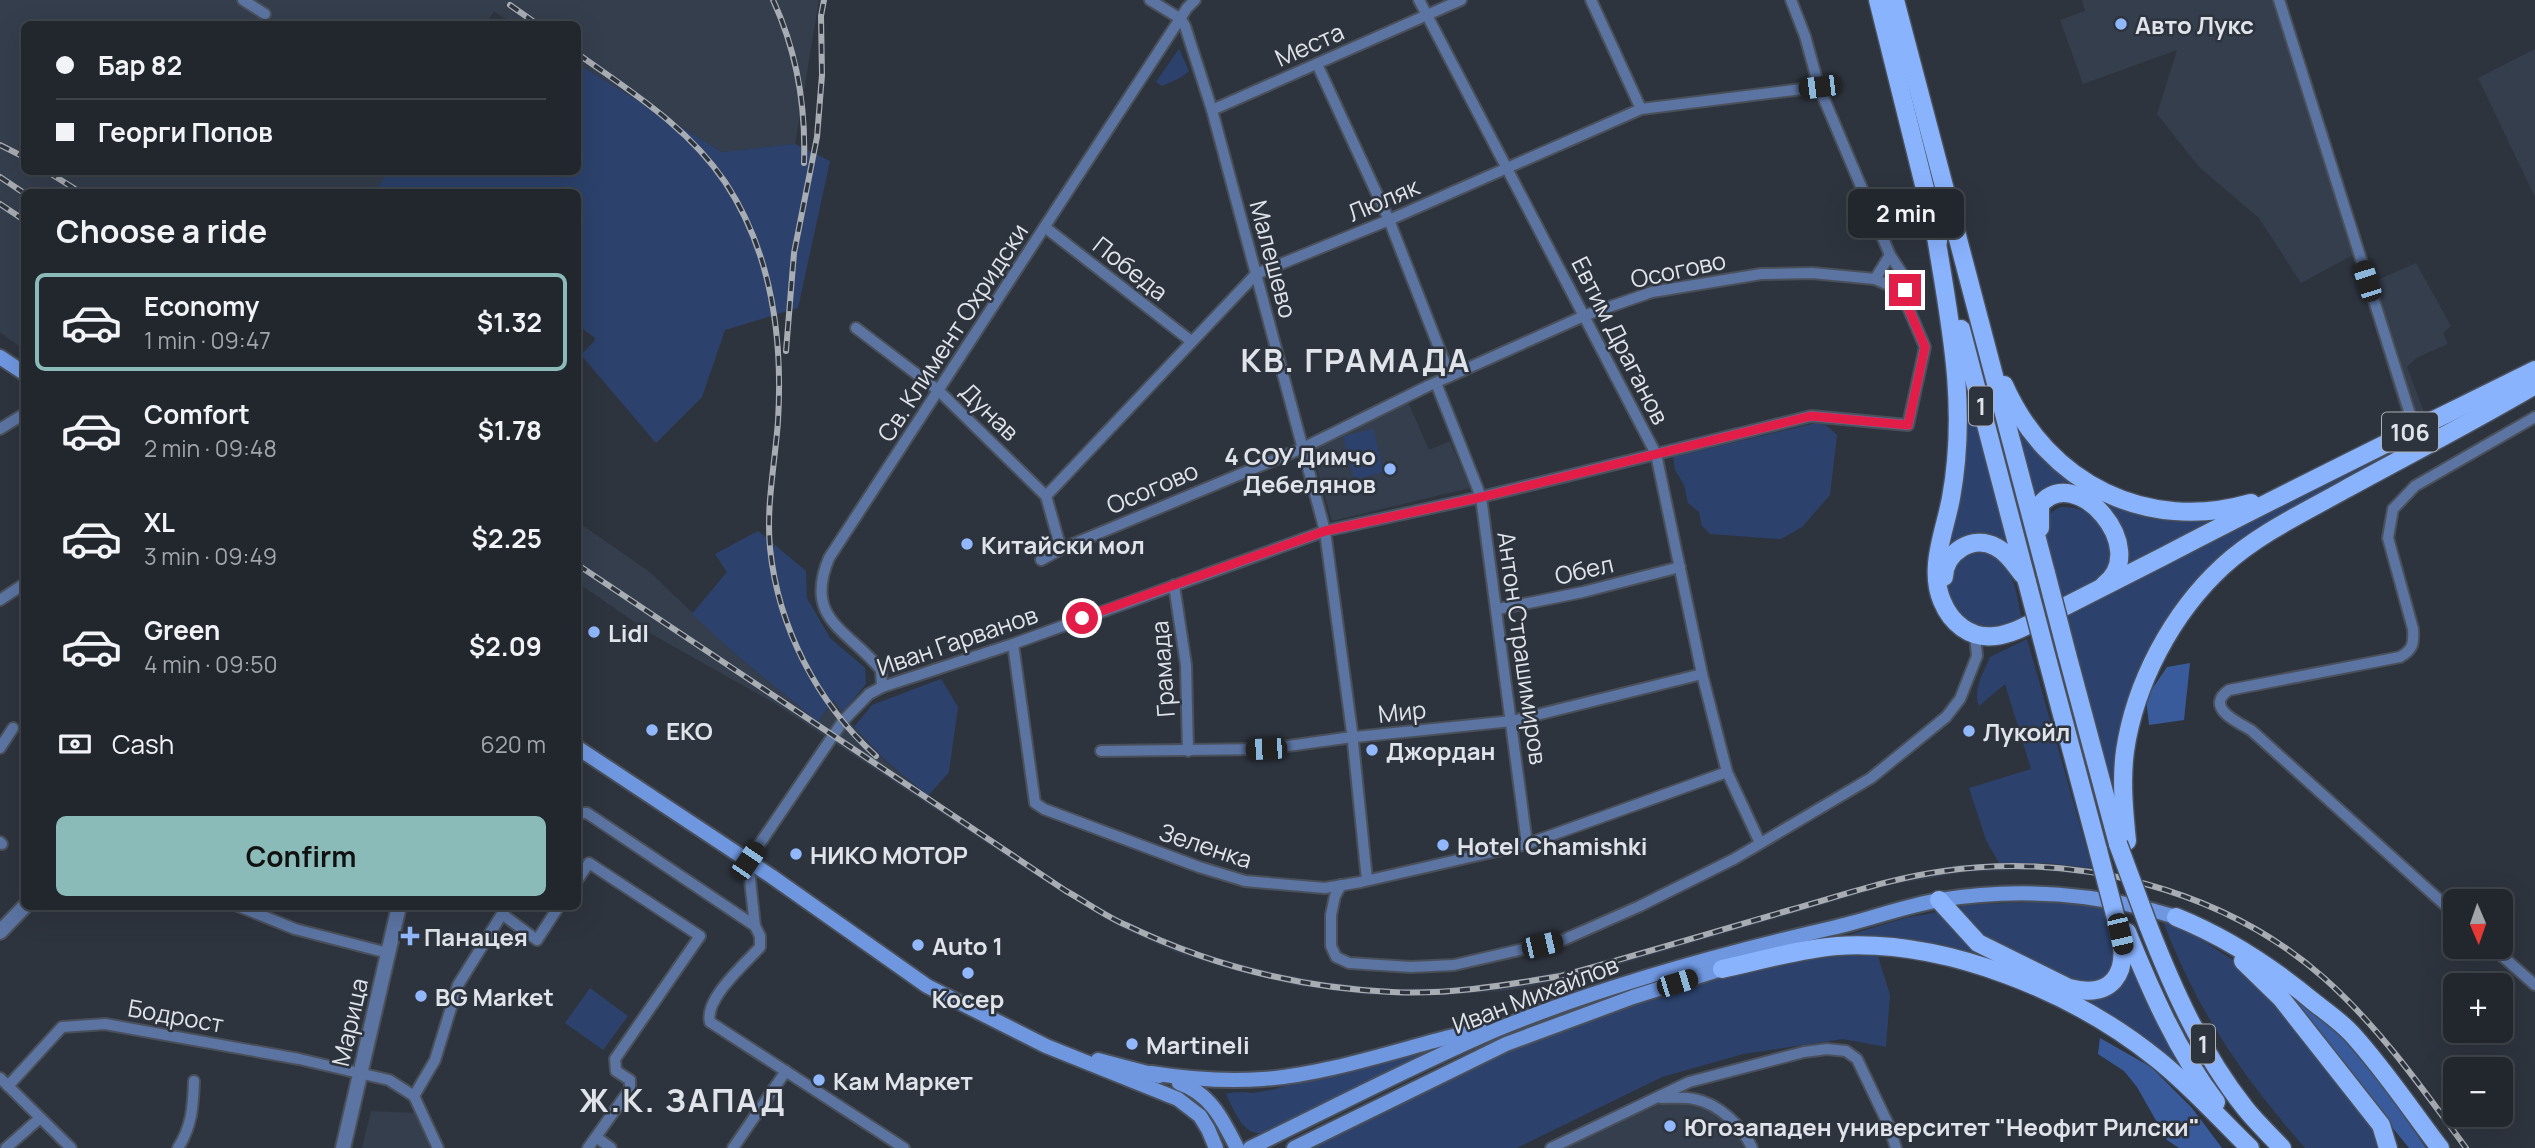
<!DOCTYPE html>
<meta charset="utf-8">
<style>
body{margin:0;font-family:Manrope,sans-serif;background:#2a2f36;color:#f1f3f6;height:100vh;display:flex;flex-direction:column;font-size:26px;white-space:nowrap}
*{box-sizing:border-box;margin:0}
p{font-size:23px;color:#a2a5aa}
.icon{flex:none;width:38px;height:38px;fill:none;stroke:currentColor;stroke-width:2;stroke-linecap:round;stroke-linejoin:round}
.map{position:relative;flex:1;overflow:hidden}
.details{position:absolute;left:21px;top:189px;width:560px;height:721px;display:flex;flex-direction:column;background:#22272e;border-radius:10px;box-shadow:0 7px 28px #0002,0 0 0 2px #3f444a}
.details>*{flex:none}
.hud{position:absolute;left:21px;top:21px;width:560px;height:154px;border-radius:10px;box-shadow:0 7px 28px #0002,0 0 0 2px #3f444a;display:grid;align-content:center;height:154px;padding:0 35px;background:#22272e}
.needle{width:46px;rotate:178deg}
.buttons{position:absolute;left:2443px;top:889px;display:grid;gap:14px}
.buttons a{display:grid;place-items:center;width:70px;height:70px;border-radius:10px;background:#22272e;box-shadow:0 7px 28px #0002,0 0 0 2px #3f444a;font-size:35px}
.end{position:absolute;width:32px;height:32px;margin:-16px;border:9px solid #e11d48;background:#fff;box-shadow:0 0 0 4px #fff}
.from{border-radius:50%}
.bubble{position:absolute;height:49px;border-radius:10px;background:#22272e;box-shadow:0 7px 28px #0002,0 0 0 2px #3f444a;font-size:23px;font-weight:700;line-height:49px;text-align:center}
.car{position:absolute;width:21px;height:42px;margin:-21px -10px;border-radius:9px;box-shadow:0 0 5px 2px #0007;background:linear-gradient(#222 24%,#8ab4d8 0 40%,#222 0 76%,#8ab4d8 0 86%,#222 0)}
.hud b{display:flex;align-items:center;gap:24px;height:66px;font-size:26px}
.hud b+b{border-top:2px solid #3f444a}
.hud i{width:18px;height:18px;background:#f1f3f6}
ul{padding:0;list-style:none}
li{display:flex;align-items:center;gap:21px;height:98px;margin:0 14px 10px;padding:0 21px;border:4px solid transparent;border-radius:10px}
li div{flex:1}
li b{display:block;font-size:26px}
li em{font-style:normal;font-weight:700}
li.on{border-color:#8bbbb9}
li>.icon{width:63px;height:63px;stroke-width:1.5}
h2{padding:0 35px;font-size:32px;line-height:84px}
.pay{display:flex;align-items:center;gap:18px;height:77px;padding:0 35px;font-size:26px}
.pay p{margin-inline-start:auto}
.primary-button{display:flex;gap:14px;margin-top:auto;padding:14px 35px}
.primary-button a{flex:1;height:80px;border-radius:10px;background:#8bbbb9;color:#111;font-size:28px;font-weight:700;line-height:80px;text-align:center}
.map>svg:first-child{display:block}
</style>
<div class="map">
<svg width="2535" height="1148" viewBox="0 0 2535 1148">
<rect width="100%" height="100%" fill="#2e343e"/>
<!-- built -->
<g fill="#353e4d">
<polygon points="0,0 819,0 795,144 722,152 578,64 578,24 514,24 494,12 485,24 24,24 24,172 388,172 374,192 24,192 24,350 0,332"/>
<polygon points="2082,0 2285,0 2373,282 2416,263 2451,326 2443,333 2448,344 2416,358 2407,367 2424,412 2404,422 2353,255 2301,283 2259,218 2199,167 2157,114 2177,50 2083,84 2060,20 2085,11"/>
<polygon points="2535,49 2535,197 2478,78"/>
<polygon points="1408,402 1429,450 1450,441 1470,488 1332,521 1312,450"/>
<polygon points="578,522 651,573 734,653 818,722 835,700 854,727 883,759 928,796 1061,884 1120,919 1154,934 1210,956 1276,973 1326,982 1388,989 1446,988 1506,982 1583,967 1889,878 1957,865 2047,863 2092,868 2095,876 2038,870 1966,872 1890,885 1570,979 1503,991 1444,995 1370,995 1298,986 1236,971 1175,952 1122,928 1032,873 774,703 655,636 578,583"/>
<polygon points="1692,1102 1715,1111 1728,1121 1749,1148 1562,1148 1652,1105"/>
<polygon points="371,1111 416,1113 433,1148 362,1148"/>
</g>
<!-- green -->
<g fill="#2c426c">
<polygon points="1179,49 1189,71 1180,78 1162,86 1156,82"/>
<polygon points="578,64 722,152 795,144 830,161 798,308 725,330 702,397 656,443 581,355 596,339 578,325 578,192 374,192 388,172 578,172"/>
<path d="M 1964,373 L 2011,548 C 1982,528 1975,530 1948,551 Z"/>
<polygon points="2501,397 2280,518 2158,635 2135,682 2123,735 2114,802 2067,616 2404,442"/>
<path d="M 2008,410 L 2067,477 L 2210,519 L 2223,520 L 2127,568 C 2125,534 2122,518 2093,498 L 2033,503 Z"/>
<polygon points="1816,423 1826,425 1837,435 1830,495 1802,527 1781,539 1710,534 1702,526 1699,512 1688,503 1684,485 1675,470 1673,457"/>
<polygon points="1373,429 1384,472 1354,480 1343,436"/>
<path d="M 2061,507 C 2088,506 2107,522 2112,549 C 2114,557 2110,569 2108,577 L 2063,600 C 2057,578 2030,516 2061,507 Z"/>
<polygon points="758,531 806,571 807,598 830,638 865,668 866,684 843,712 834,700 818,722 734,653 692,614 727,572 715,554"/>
<path d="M 1981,550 C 2014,556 2015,591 2022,619 C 1943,652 1922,562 1981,550 Z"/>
<path d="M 2027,639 L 2092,868 L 2047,863 L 1999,863 L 1986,840 L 1969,788 L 2031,769 L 2005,684 L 1979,706 C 1972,690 1984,672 1990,657 Z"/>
<polygon points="941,679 958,707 949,772 928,796 884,759 854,727 872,705"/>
<polygon points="2036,902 2104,906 2120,953 2108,981 2074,983 1990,945 1968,923 1960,905"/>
<polygon points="1943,911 1951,918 2082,997 2127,971 2131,967 2134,968 2208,1101 2167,1058 2131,1029 2096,1006 2053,986 1839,938 1905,918"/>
<path d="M 2163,921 L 2197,937 L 2239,964 L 2283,1006 L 2360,1108 L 2383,1148 L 2305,1148 C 2242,1076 2197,1011 2163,921 Z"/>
<polygon points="1836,955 1878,956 1890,995 1886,1047 1843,1039 1743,1054 1662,1077 1517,1148 1314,1148 1367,1118 1494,1058 1610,1010 1783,956"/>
<polygon points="590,988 628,1016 603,1050 565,1023"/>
<path d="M 1434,1048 L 1264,1133 C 1243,1137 1234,1110 1226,1094 C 1238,1091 1243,1093 1253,1093 C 1269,1091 1283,1088 1297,1081 Z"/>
</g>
<!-- forest -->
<g fill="#395b9c">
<polygon points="2190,663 2184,720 2149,725 2146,698 2167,667"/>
<polygon points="2270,977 2326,1020 2380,1081 2426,1148 2409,1148"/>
<polygon points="2100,1038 2151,1067 2192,1108 2222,1148 2179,1148 2167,1140 2137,1087 2124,1071 2098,1054"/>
</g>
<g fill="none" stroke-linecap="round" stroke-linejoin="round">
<defs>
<g id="minor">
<polyline points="243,0 265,14"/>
<polyline points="1150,0 1181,19 1185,26 1212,110 1325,531 1352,732 1367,880"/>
<polyline points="1419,0 1656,454 1702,674 1727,772 1760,843"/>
<polyline points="1591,0 1641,109"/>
<polyline points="2279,0 2415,430"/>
<polyline points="1317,64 1389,220 1450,376"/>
<polyline points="1212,110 1461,0"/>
<polyline points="1046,228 1191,341"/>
<polyline points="1875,279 1890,255"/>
<polyline points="856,328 939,391 1046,496 1061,549"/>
<polyline points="1436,383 1481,497 1527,844"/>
<polyline points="0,429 24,414"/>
<polyline points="1046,496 1256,274 1389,220 1641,109 1819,87"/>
<polyline points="1041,560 1061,549 1303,448 1428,386 1586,315 1652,292 1761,274 1812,273 1875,279 1893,287 1905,303"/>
<polyline points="1174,585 1186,665 1188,751"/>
<polyline points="0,600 24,584"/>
<polyline points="1498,609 1583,592 1680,567"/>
<polyline points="1013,644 1035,803 1044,809 1199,867 1245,881 1325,888 1361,882 1527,844 1727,772"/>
<path d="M 882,687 L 881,670 C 849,630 803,620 829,558 L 1187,8 L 1195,0"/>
<polyline points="0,748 13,728"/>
<polyline points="1101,751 1266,749 1345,738 1512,721 1702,674"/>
<path d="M 578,813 L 587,813 L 755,926 L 760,936 L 760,947 C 744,965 704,999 710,1022 L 904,1148"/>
<polyline points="0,842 2,844"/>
<polyline points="578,879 589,863 700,936 615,1059 616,1071 630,1080 630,1089 588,1148"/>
<polyline points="1341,885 1335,896 1331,915 1331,946 1336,957 1349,963 1411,967 1454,965 1563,940 1640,906 1734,859 1871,778 1946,717 1960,699 1977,656 1975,634"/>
<polyline points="238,906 295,929 388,953"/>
<polyline points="502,914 537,940 559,906"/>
<path d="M 2455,914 L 2251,730 C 2237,722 2204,707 2229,690 L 2400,657 C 2413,650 2414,643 2413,629 L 2388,538 L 2393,509 L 2415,486 L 2535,417"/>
<polyline points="755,926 748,861 843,721 869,694 882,687 1013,644 1325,531 1481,497 1811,416 1908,425 1925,347 1907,305 1903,275 1890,255 1819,87 1805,36 1791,0"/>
<polyline points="2492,947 2535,985"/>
<polyline points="0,1078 71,1148"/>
<polyline points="8,1086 62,1027 105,1024 299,1059 389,1080 414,1096 438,1148"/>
<polyline points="414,1096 435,1060 458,985 507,906"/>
<path d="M 1661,1098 C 1672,1098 1684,1097 1694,1099 C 1718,1103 1743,1127 1752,1148"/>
<polyline points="596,1137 611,1148"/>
<polyline points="6,1148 40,1118"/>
<path d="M 178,1148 C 192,1126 193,1107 194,1081"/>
<polyline points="733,1148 786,1071"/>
<polyline points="1551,1148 1689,1082 1804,1052 1827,1049 1846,1051 1857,1059 1889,1126 1896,1148"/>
</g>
<g id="tertiary">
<polyline points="0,932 25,906"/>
<polyline points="343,1148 399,906"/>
</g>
<g id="secondary">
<polyline points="0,357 24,373"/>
<polyline points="578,748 771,876 927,986 1046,1046 1178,1099 1200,1116 1208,1129 1216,1148"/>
<polyline points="1098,1060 1159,1076"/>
<path d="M 1151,1073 C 1189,1079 1225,1082 1263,1079 C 1325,1075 1400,1049 1461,1034 L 1482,1031"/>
<path d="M 1179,1083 C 1210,1093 1223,1120 1237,1148"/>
<path d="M 1250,1148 C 1332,1108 1414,1065 1498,1029 C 1606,985 1719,954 1832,928 C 1868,920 1904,906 1940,900 C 2018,887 2100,893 2176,917"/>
<polyline points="1294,1148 1506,1044 1633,997 1731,966"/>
</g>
<g id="primary">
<polyline points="1878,0 1938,241"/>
<polyline points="1895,0 2046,573"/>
<path d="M 1935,231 C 1950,322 1968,406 1951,498 C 1945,531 1928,568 1942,601 C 1951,623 1970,639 1995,636 C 2014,634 2031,623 2048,615 C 2088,595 2127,575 2166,555 C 2288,491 2412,431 2535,370"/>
<polyline points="1961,329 2027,582"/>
<path d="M 2004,385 C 2048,484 2147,533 2251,503"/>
<path d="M 2040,528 L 2040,505 C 2075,461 2152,549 2104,585"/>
<path d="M 1944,577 C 1945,552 1973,534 1996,547 C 2008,553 2015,565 2023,575"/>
<polyline points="2067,654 2118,844"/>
<polyline points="2048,662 2098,850"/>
<path d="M 2127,841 C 2124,811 2121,781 2125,751 C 2135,683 2172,613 2223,566 C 2258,534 2303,513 2344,490 C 2408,455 2472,422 2535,385"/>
<path d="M 1939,900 L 1978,943 L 2069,988 C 2112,999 2129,974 2120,934"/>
<path d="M 2176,917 C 2228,938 2272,967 2315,1003 C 2328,1013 2341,1022 2352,1034 C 2384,1069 2411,1110 2440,1148"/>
<path d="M 2148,925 C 2173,989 2202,1054 2245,1108 C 2256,1122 2270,1135 2282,1148"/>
<path d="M 2127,932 C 2151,991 2177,1051 2216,1102"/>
<polyline points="2243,961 2281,998 2381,1125 2388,1148"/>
<path d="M 1722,969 C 1760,961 1799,949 1837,946 C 1946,939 2074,992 2157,1059 C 2191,1086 2219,1118 2250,1148"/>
</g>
</defs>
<!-- minor casing -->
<use href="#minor" stroke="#4a505a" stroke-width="14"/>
<!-- tertiary casing -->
<use href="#tertiary" stroke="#4a505a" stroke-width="18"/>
<!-- secondary casing -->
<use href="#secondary" stroke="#4a505a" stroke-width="18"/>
<!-- primary casing -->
<use href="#primary" stroke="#4a505a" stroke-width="21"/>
<!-- minor -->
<use href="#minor" stroke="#5b74a2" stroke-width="10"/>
<!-- tertiary -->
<use href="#tertiary" stroke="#5b74a2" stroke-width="14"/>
<!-- secondary -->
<use href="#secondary" stroke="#6f97e0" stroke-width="14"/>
<!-- primary -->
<use href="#primary" stroke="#8ab3fe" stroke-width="18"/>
<defs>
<g id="rail">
<path d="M 773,0 C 797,52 806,105 804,163"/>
<polyline points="510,5 537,24"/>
<path d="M 578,54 C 631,92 687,126 725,182 C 772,253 783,338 778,421 C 775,463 766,505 770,548 C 778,627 817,703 876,756"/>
<polyline points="0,145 24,157"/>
<polyline points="48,172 80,192"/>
<polyline points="0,177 24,193"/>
<polyline points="0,204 24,220"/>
<polyline points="786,351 794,253 817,137 822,75 821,16 824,0"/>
<path d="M 578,565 L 1066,891 C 1086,902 1105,916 1126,925 C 1209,965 1300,988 1392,992 C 1449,995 1506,985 1561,976 C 1638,955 1714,932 1790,910 C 1840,896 1891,878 1944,871 C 2076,852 2223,889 2324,978 C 2379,1027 2423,1089 2466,1148"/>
</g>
</defs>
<!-- rail casing -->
<use href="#rail" stroke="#a8acb3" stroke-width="6"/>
<!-- rail -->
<use href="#rail" stroke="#2e343e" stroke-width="3.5" stroke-dasharray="10" stroke-linecap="butt"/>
<defs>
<g id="primary-bridge">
<polyline points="2046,573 2067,654"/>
<polyline points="2027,582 2048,662"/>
<polyline points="2118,844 2148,925"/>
<polyline points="2098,850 2120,934"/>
</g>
</defs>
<!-- primary-bridge casing -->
<use href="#primary-bridge" stroke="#4a505a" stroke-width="21" stroke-linecap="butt"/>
<!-- primary-bridge -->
<use href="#primary-bridge" stroke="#8ab3fe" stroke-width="18"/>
</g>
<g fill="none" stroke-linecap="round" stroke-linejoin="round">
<!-- route -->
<polyline stroke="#e11d48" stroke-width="9" points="1082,618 1325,531 1482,497 1811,416 1908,425 1925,347 1907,305 1905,290"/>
</g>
<!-- markers -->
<g fill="#91b8fd" stroke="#2e343e" stroke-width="2.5">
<circle cx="2121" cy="24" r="7"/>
<circle cx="1390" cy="469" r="7"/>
<circle cx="967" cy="544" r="7"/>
<circle cx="594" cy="632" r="7"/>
<circle cx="652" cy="730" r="7"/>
<circle cx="1969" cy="731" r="7"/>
<circle cx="1372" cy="750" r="7"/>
<circle cx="1443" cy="845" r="7"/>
<circle cx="796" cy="854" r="7"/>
<path d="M406.5 925.5h7v7h7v7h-7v7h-7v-7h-7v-7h7z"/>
<circle cx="918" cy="945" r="7"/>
<circle cx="968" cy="973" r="7"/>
<circle cx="421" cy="996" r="7"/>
<circle cx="1132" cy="1044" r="7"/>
<circle cx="819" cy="1080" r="7"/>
<circle cx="1670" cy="1126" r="7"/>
</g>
<g text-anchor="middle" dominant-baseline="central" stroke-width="5" stroke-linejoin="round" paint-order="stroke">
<!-- shield labels -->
<g fill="#2e343e" stroke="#abafb6" stroke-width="2">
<rect x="1969" y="386.5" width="24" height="39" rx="5"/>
<rect x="2382" y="412.5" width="56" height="39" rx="5"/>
<rect x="2191" y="1024.5" width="24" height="39" rx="5"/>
</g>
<g font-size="23" font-weight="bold" fill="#e0e4ea">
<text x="1981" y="406">1</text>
<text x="2410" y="432">106</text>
<text x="2203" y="1044">1</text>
</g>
<!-- poi labels -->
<g font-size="24" font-weight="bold" fill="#e0e4ea" stroke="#2e343e" text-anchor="start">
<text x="2135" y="24">Авто Лукс</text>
<text x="1376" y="455" text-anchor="end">4 СОУ Димчо<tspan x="1376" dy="28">Дебелянов</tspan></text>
<text x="981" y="544">Китайски мол</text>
<text x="608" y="632">Lidl</text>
<text x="666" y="730">EKO</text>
<text x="1983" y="731">Лукойл</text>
<text x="1386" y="750">Джордан</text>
<text x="1457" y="845">Hotel Chamishki</text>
<text x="810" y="854">НИКО МОТОР</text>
<text x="424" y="936">Панацея</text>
<text x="932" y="945">Auto 1</text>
<text x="435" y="996">BG Market</text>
<text x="968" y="998" text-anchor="middle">Косер</text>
<text x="1146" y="1044">Martineli</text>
<text x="833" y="1080">Кам Маркет</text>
<text x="1684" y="1126">Югозападен университет "Неофит Рилски"</text>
</g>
<!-- street labels -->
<g font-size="24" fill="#e0e4ea" stroke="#2e343e">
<text transform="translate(1309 44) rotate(-24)">Места</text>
<text transform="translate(1383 199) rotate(-23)">Люляк</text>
<text transform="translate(1274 259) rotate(75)">Малешево</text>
<text transform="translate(1131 268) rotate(38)">Победа</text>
<text transform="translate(1678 269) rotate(-12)">Осогово</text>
<text transform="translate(952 332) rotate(-57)">Св. Климент Охридски</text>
<text transform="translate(1621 340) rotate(63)">Евтим Драганов</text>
<text transform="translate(990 411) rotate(44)">Дунав</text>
<text transform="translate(1152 487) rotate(-23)">Осогово</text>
<text transform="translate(1584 569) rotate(-13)">Обел</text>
<text transform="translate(957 640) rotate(-19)">Иван Гарванов</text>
<text transform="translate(1523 648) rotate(82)">Антон Страшимиров</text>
<text transform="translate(1162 669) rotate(-94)">Грамада</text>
<text transform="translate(1402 711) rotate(-6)">Мир</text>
<text transform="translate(1206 845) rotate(18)">Зеленка</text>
<text transform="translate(1535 994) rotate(-21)">Иван Михайлов</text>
<text transform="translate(176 1015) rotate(10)">Бодрост</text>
<text transform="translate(349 1022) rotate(-77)">Марица</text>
</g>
<!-- district labels -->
<g font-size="32" font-weight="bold" letter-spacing="2" fill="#e0e4ea" stroke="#2e343e">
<text x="1356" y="360">КВ. ГРАМАДА</text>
<text x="683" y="1100">Ж.К. ЗАПАД</text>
</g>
</g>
</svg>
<div class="buttons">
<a><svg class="needle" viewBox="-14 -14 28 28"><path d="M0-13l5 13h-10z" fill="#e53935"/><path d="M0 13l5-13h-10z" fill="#a2a5aa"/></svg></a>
<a>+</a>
<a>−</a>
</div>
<i class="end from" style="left:1082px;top:618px"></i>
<i class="end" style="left:1905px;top:290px"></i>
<div class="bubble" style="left:1848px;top:189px;width:116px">2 min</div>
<i class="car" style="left:1819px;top:87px;rotate:263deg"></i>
<i class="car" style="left:2367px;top:281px;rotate:342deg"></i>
<i class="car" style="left:1266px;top:749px;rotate:268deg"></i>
<i class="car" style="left:748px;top:861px;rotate:34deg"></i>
<i class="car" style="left:2120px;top:934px;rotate:167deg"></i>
<i class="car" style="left:1542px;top:945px;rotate:77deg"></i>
<i class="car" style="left:1677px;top:983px;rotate:73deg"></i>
<div class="hud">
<b><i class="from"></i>Бар 82</b>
<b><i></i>Георги Попов</b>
</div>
<section class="details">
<h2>Choose a ride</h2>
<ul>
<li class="on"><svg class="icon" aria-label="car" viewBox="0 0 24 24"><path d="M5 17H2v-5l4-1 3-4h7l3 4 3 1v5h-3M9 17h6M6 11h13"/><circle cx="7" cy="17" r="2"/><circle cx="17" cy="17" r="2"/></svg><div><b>Economy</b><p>1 min · 09:47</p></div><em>$1.32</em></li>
<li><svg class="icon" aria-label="car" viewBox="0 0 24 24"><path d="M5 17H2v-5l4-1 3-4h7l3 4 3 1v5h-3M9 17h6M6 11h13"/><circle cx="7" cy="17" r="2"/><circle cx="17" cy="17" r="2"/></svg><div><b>Comfort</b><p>2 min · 09:48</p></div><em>$1.78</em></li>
<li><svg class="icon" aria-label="car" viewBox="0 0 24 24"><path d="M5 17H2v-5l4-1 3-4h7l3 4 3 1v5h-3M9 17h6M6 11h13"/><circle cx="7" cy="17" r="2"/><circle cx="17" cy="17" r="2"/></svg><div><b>XL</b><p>3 min · 09:49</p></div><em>$2.25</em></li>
<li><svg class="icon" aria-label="car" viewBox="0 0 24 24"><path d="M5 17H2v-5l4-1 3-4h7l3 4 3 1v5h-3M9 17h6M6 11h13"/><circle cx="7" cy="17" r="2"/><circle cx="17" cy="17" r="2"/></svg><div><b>Green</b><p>4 min · 09:50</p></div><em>$2.09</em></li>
</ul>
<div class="pay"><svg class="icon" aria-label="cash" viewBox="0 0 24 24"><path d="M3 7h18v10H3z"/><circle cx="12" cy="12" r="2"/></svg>Cash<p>620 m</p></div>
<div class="primary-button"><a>Confirm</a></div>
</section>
</div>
